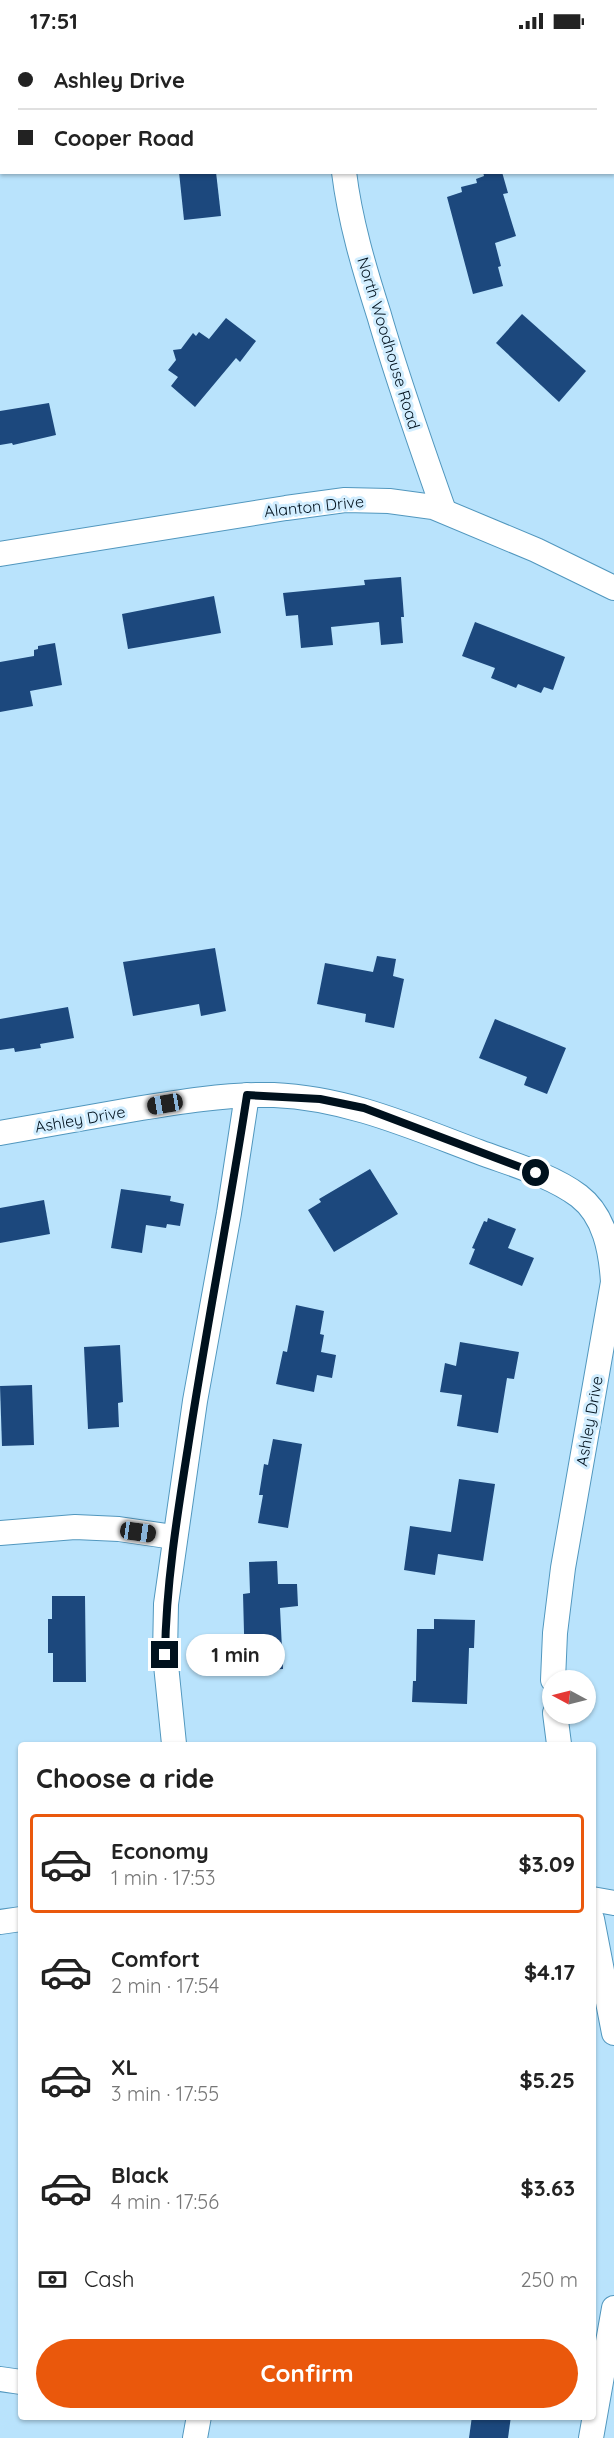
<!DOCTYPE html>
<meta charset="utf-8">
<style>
body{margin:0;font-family:Quicksand,sans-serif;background:#f2f2f2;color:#222;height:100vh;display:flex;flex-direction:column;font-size:22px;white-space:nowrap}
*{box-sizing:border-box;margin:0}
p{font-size:20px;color:#767676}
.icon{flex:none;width:33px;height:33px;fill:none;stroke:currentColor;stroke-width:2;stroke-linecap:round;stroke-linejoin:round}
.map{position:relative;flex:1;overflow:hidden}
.sheet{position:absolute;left:18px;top:1700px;width:578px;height:678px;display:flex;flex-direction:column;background:#fff;border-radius:6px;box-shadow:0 2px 4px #0004}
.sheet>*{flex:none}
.hud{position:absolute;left:0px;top:0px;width:615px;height:132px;box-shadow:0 2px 4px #0004;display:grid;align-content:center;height:132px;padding:0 18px;background:#fff}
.needle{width:39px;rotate:277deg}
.controls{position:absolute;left:542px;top:1628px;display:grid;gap:12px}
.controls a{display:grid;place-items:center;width:54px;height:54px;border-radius:50%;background:#fff;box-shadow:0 2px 4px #0004;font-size:30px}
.end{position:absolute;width:27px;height:27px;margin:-14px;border:8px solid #00111d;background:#fff;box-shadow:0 0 0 3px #fff}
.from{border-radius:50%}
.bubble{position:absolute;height:42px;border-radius:21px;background:#fff;box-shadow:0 2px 4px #0004;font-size:20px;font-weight:800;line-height:42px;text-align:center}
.car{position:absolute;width:18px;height:36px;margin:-18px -9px;border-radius:8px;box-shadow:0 0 4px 2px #0007;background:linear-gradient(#222 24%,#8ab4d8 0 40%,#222 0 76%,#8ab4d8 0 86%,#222 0)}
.hud b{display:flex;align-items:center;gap:21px;height:57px;font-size:22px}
.hud b+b{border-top:2px solid #e0e0e0}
.hud i{width:15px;height:15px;background:#222}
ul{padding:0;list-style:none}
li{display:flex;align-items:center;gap:18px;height:99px;margin:0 12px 9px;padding:0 6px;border:3px solid transparent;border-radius:6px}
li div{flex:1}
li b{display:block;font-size:22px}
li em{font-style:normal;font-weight:800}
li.on{border-color:#ea580c}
li>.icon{width:54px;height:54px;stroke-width:1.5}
h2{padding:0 18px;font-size:27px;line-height:72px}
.pay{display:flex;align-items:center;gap:15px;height:66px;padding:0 18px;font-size:22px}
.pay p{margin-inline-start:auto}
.cta{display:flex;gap:12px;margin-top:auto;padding:12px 18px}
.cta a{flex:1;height:69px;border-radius:36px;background:#ea580c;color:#fff;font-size:24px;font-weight:800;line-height:69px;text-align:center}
.status{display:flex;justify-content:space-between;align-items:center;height:42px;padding:0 30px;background:#fff;direction:ltr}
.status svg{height:16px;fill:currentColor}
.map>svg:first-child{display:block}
</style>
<div class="status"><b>17:51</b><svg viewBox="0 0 49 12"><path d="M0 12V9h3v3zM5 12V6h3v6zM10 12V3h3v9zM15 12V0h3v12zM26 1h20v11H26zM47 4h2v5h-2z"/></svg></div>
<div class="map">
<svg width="614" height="2396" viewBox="0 0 614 2396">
<rect width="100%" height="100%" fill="#b9e3fc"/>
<!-- building -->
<g fill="#1c487d">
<polygon points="179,130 216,130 221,174 184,178"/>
<polygon points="483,130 502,130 508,151 503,152 516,194 495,201 501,224 498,225 503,244 473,252 447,155 462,150 461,145 477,141 476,137 484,134"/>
<polygon points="522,272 586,329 559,360 496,301"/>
<polygon points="226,276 256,299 240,320 236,316 195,365 171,344 178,335 168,328 176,318 173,308 181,307 193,291 196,294 199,290 209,297"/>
<polygon points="49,361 56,393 13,403 12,401 0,403 0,369"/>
<polygon points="401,535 404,575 401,575 403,601 381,603 379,580 331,585 333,603 301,606 298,573 286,574 283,551 365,543 364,538"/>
<polygon points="214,554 221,591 128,607 122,572"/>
<polygon points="475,580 565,615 553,648 544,645 541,651 518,642 516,646 491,636 495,626 462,614"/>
<polygon points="55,601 62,643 30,649 33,664 0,670 0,620 34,614 34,608 38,607 38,604"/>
<polygon points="215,906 226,969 201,974 199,962 133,974 123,920"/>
<polygon points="377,914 396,917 393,934 404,937 394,986 365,980 366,972 317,962 325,921 373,930"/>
<polygon points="68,965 74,996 40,1002 41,1006 15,1010 14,1006 0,1008 0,977"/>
<polygon points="495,977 566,1006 547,1052 524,1043 527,1035 479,1016"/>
<polygon points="370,1127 398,1172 334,1210 308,1168 321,1160 319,1157"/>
<polygon points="121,1147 171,1154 170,1159 184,1162 180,1184 167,1182 166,1186 146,1183 142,1211 111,1206"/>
<polygon points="44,1158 50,1192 0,1201 0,1166"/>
<polygon points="488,1176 516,1187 508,1206 534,1216 522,1244 469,1222 475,1207 472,1206 484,1179 487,1180"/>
<polygon points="296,1263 324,1269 320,1292 324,1293 321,1310 336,1313 332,1336 317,1333 314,1350 276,1342 283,1309 287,1310"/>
<polygon points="460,1300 519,1310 514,1337 507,1336 498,1391 457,1384 462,1353 440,1350 445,1321 456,1324"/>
<polygon points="120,1303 123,1360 118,1361 119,1385 88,1387 84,1305"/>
<polygon points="32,1343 34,1403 2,1404 0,1344"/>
<polygon points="273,1397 302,1402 288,1486 258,1481 263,1453 259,1453 264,1422 268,1423"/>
<polygon points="459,1437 495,1442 483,1519 438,1512 435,1533 404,1528 410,1484 451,1490"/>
<polygon points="277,1519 278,1542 297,1542 298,1564 280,1566 283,1627 245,1629 243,1552 250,1551 249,1520"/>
<polygon points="52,1554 85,1554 86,1640 53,1640 53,1611 48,1611 48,1577 52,1577"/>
<polygon points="434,1577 475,1578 474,1606 469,1606 467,1662 412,1660 413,1639 416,1639 417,1587 434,1587"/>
<polygon points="472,2374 511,2374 508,2396 469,2396"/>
</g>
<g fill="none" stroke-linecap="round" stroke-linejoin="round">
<defs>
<g id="minor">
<polyline points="332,0 332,2"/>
<path d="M 344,130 C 350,179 364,226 379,273 C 398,339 421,404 444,469"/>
<polyline points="0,512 286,466 345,458 389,459 433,465 536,508 614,546"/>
<path d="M 0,1091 C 43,1083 87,1076 130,1068 C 178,1060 226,1052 274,1053 C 347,1056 412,1085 479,1110 C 511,1122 551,1133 579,1154 C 605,1174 611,1209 613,1240 L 563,1526 L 555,1591 L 553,1638"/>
<polyline points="0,1491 75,1485 119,1487 174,1495"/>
<polyline points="555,1671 559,1702"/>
<polyline points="174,1702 165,1613 166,1562 195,1359 229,1171 247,1053"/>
<polyline points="592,1857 614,1861"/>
<polyline points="592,1877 614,1991"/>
<polyline points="0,1880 21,1877"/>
<polyline points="0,2337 21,2340"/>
<polyline points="195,2396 199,2374"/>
<polyline points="591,2396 614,2266"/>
</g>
</defs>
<!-- minor casing -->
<use href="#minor" stroke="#5197be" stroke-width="26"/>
<!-- minor -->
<use href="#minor" stroke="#fff" stroke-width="24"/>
</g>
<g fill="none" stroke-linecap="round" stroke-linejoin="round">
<!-- route -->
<path stroke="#00111d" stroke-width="8" d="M 165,1613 C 166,1543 177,1474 188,1405 C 206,1287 229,1171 247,1053 L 320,1057 L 364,1066 L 536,1131"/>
</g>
<g text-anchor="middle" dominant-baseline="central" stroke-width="6" stroke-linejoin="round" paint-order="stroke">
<!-- street labels -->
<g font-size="16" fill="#00111d" stroke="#d2eeff">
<text transform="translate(389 301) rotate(73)">North Woodhouse Road</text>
<text transform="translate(314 464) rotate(-6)">Alanton Drive</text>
<text transform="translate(80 1077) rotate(-10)">Ashley Drive</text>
<text transform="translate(589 1379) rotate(-80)">Ashley Drive</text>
</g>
</g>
</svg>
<div class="controls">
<a><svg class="needle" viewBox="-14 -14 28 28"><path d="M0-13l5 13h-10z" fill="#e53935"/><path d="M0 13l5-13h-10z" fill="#767676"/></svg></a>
</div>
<i class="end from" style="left:536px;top:1131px"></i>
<i class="end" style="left:165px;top:1613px"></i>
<div class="bubble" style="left:186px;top:1592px;width:99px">1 min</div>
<i class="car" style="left:165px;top:1062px;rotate:260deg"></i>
<i class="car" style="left:138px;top:1490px;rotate:98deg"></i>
<div class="hud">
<b><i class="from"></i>Ashley Drive</b>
<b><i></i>Cooper Road</b>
</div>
<section class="sheet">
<h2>Choose a ride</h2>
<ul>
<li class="on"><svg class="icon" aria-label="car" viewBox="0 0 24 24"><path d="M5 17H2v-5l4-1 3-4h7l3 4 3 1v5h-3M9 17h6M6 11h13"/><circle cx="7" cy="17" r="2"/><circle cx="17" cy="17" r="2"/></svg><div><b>Economy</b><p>1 min · 17:53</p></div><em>$3.09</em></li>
<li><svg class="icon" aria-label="car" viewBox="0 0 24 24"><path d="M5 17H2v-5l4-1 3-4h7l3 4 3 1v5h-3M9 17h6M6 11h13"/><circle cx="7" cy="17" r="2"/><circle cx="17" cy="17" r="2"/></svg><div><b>Comfort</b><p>2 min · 17:54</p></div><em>$4.17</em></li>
<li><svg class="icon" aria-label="car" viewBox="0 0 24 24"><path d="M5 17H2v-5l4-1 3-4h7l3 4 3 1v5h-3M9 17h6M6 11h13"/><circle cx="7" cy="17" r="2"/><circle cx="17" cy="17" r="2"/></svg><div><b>XL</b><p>3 min · 17:55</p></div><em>$5.25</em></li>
<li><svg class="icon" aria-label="car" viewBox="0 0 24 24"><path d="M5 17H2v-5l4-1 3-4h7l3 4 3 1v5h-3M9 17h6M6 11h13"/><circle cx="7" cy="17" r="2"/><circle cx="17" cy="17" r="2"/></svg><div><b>Black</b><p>4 min · 17:56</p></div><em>$3.63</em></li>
</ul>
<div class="pay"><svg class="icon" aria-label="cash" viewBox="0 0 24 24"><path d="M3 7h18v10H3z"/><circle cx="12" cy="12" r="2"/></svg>Cash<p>250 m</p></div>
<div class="cta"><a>Confirm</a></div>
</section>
</div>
